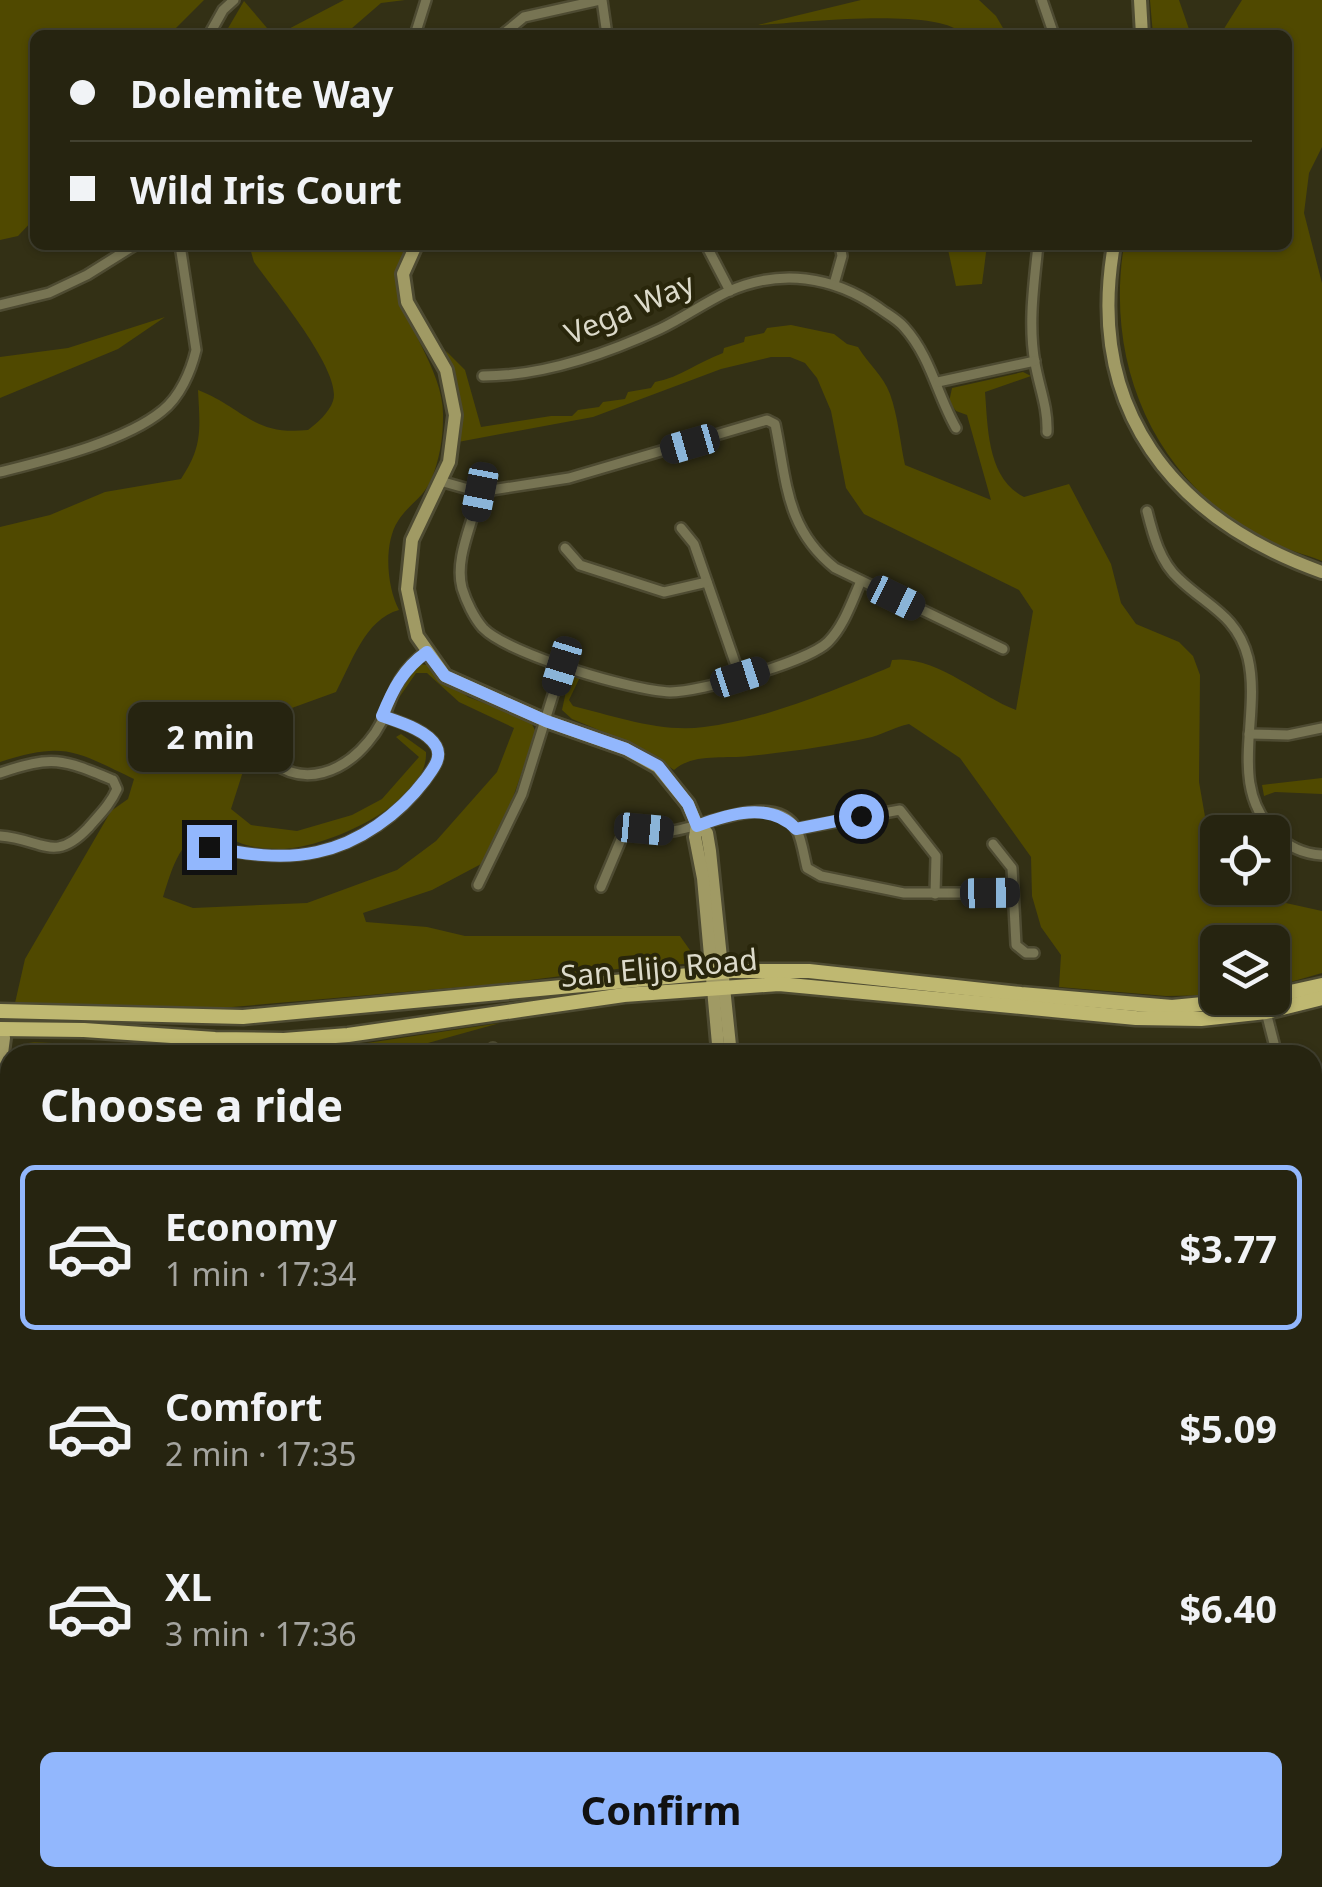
<!DOCTYPE html>
<meta charset="utf-8">
<style>
body{margin:0;font-family:"Noto Sans",sans-serif;background:#2e2c19;color:#f1f3f6;height:100vh;display:flex;flex-direction:column;font-size:38px;white-space:nowrap}
*{box-sizing:border-box;margin:0}
p{font-size:32px;color:#a4a49f}
.icon{flex:none;width:55px;height:55px;fill:none;stroke:currentColor;stroke-width:2;stroke-linecap:round;stroke-linejoin:round}
.map{position:relative;flex:1;overflow:hidden}
.details{position:absolute;left:0px;top:1045px;width:1322px;height:842px;display:flex;flex-direction:column;background:#262410;border-radius:30px 30px 0 0;box-shadow:0 2px 8px #0004,0 0 0 2px #424130}
.details>*{flex:none}
.guide{position:absolute;left:30px;top:30px;width:1262px;height:220px;border-radius:15px;box-shadow:0 2px 8px #0004,0 0 0 2px #424130;display:grid;align-content:center;height:220px;padding:0 40px;background:#262410}
.tools{position:absolute;left:1200px;top:815px;display:grid;gap:20px}
.tools a{display:grid;place-items:center;width:90px;height:90px;border-radius:15px;background:#262410;box-shadow:0 2px 8px #0004,0 0 0 2px #424130;font-size:50px}
.end{position:absolute;width:45px;height:45px;margin:-22px;border:12px solid #92b7fd;background:#111;box-shadow:0 0 0 5px #111}
.from{border-radius:50%}
.bubble{position:absolute;height:70px;border-radius:15px;background:#262410;box-shadow:0 2px 8px #0004,0 0 0 2px #424130;font-size:32px;font-weight:700;line-height:70px;text-align:center}
.car{position:absolute;width:30px;height:60px;margin:-30px -15px;border-radius:12px;box-shadow:0 0 8px 2px #0007;background:linear-gradient(#222 24%,#8ab4d8 0 40%,#222 0 76%,#8ab4d8 0 86%,#222 0)}
.guide b{display:flex;align-items:center;gap:35px;height:95px;font-size:38px}
.guide b+b{border-top:2px solid #424130}
.guide i{width:25px;height:25px;background:#f1f3f6}
ul{padding:0;list-style:none}
li{display:flex;align-items:center;gap:30px;height:165px;margin:0 20px 15px;padding:0 20px;border:5px solid transparent;border-radius:15px}
li div{flex:1}
li b{display:block;font-size:38px}
li em{font-style:normal;font-weight:700}
li.on{border-color:#92b7fd}
li>.icon{width:90px;height:90px;stroke-width:1.5}
h2{padding:0 40px;font-size:45px;line-height:120px}
.cta{display:flex;gap:20px;margin-top:auto;padding:20px 40px}
.cta a{flex:1;height:115px;border-radius:15px;background:#92b7fd;color:#111;font-size:40px;font-weight:700;line-height:115px;text-align:center}
.map>svg:first-child{display:block}
</style>
<div class="map">
<svg width="1322" height="1887" viewBox="0 0 1322 1887">
<rect width="100%" height="100%" fill="#333015"/>
<!-- green -->
<g fill="#504900">
<polygon points="0,0 204,0 169,35 35,35 35,218 18,236 0,240"/>
<polygon points="344,0 405,0 381,3 344,35 277,35"/>
<path d="M 861,0 L 979,0 L 996,16 L 1007,35 L 964,35 C 940,6 798,23 758,25 Z"/>
<polygon points="1150,0 1179,0 1191,35 1153,35"/>
<path d="M 1242,0 L 1322,0 L 1322,147 L 1309,173 L 1304,213 L 1322,283 L 1322,561 C 1301,553 1277,547 1257,535 C 1152,476 1105,362 1124,245 L 1288,245 L 1288,35 L 1220,35 Z"/>
<polygon points="244,1 273,35 224,35"/>
<path d="M 249,245 L 409,245 C 377,308 446,357 443,419 C 443,438 439,462 431,480 C 424,497 407,506 398,521 C 383,544 387,588 399,610 C 365,619 351,664 336,692 L 278,713 L 254,737 L 231,809 L 251,825 L 297,831 L 352,815 L 382,799 L 419,757 L 396,737 L 401,734 L 426,752 C 429,804 322,850 279,849 C 257,849 236,845 220,831 C 182,827 172,869 163,897 L 193,908 L 307,903 L 397,870 L 436,841 L 497,772 L 514,728 L 459,702 L 427,673 L 416,673 L 396,702 L 400,683 L 419,664 L 428,665 L 468,697 L 530,720 L 536,732 L 511,803 L 483,863 L 432,890 L 363,913 L 366,922 L 427,927 L 465,936 L 680,936 L 699,963 L 633,967 L 497,984 L 220,1008 L 15,1003 L 25,959 L 111,811 L 128,799 L 134,779 C 75,751 65,741 0,762 L 0,527 L 50,515 L 105,492 L 181,479 C 203,446 200,429 198,390 C 244,408 253,436 308,430 C 317,423 329,413 333,401 C 343,372 273,289 254,262 Z"/>
<polygon points="947,245 987,245 982,284 956,286"/>
<polygon points="165,317 118,349 0,398 0,357 68,348"/>
<path d="M 791,325 L 834,334 L 847,344 L 858,347 C 868,364 883,375 890,394 C 898,416 900,442 905,465 L 991,500 L 967,415 L 956,411 L 949,402 L 952,388 L 1023,372 L 1031,376 L 985,392 C 988,428 987,478 1024,497 L 1069,484 L 1111,564 L 1121,603 L 1136,624 L 1179,642 L 1193,656 L 1200,675 L 1199,782 L 1207,828 L 1217,842 L 1218,888 L 1259,888 L 1268,899 L 1322,911 L 1322,973 L 1273,987 L 1272,942 L 1218,942 L 1217,995 L 1166,996 L 1059,987 L 1061,955 L 1041,927 L 1032,896 L 1031,857 L 960,758 L 909,724 C 895,727 885,733 872,737 C 832,746 789,752 749,756 C 724,759 693,753 674,770 L 640,747 L 572,719 L 562,710 L 568,682 L 575,676 L 580,677 L 569,700 L 573,706 C 614,716 661,733 704,727 C 760,721 838,689 890,667 L 892,660 C 934,654 979,696 1016,710 L 1033,611 L 1019,590 L 864,514 L 846,488 L 831,411 L 817,378 L 805,363 L 790,357 L 771,357 L 721,369 L 593,417 L 458,442 L 459,398 L 446,351 L 465,370 L 481,427 L 551,416 L 572,416 L 578,410 L 599,407 L 603,402 L 625,399 L 628,392 L 651,388 L 655,382 C 681,377 698,362 723,353 L 724,348 L 744,342 L 745,337 L 764,333 L 767,328 Z"/>
<polygon points="1322,778 1322,794 1275,792 1264,796 1262,785"/>
<polygon points="500,1023 428,1043 431,1055 110,1055 28,1042 301,1053"/>
<polygon points="0,1198 10,1200 10,1253 0,1254"/>
<polygon points="10,1256 10,1439 0,1446 0,1258"/>
<polygon points="1313,1402 1322,1407 1322,1467 1313,1467"/>
<polygon points="10,1450 10,1878 434,1878 431,1887 0,1887 0,1459"/>
<polygon points="1322,1846 1322,1887 1065,1887 1066,1878 1312,1878 1313,1847"/>
</g>
<g fill="none" stroke-linecap="round" stroke-linejoin="round">
<defs>
<g id="street">
<polyline points="602,0 607,35"/>
<polyline points="1042,0 1054,35"/>
<polyline points="209,35 223,10 234,0"/>
<polyline points="415,35 426,0"/>
<polyline points="502,35 524,17 600,0"/>
<polyline points="706,245 730,291"/>
<path d="M 1038,245 C 1034,284 1028,324 1035,363 C 1039,387 1048,407 1047,432"/>
<polyline points="834,284 842,256 840,245"/>
<polyline points="0,305 49,293 87,275 135,245"/>
<path d="M 483,376 C 542,376 606,354 660,329 C 683,318 704,303 727,292 C 780,268 833,276 879,308 C 887,314 897,319 904,327 C 931,357 937,395 956,428"/>
<polyline points="938,382 1035,361"/>
<path d="M 0,472 C 47,460 124,442 162,411 C 180,397 191,371 196,350 L 180,245"/>
<path d="M 440,481 L 479,492 L 569,478 L 767,420 L 775,424 C 787,481 785,528 835,568 L 1003,649"/>
<path d="M 479,492 C 474,522 454,557 462,588 C 466,601 474,618 483,628 C 508,654 633,691 670,692 C 700,692 808,662 828,642 C 844,626 852,601 861,581"/>
<path d="M 1147,511 C 1153,535 1160,562 1179,579 C 1207,606 1237,615 1248,658 C 1262,717 1226,785 1275,833 C 1287,846 1304,854 1322,855"/>
<polyline points="681,528 694,544 740,677"/>
<polyline points="565,548 580,565 664,592 707,582"/>
<polyline points="1249,734 1288,735 1322,728"/>
<path d="M 272,762 C 305,787 343,772 368,742 C 396,710 384,683 427,651"/>
<path d="M 0,773 C 53,755 62,759 113,780 L 117,789 C 110,805 99,815 88,828 C 54,864 42,839 0,836"/>
<polyline points="796,829 900,810 936,856 935,894"/>
<polyline points="993,844 1012,868 1016,945 1026,953 1034,953"/>
<path d="M 209,847 C 245,854 281,860 317,852 C 360,843 400,814 425,780 C 432,770 443,758 436,746 C 427,730 399,722 383,716"/>
<polyline points="478,885 522,794 562,666"/>
<path d="M 601,887 L 625,830 C 641,829 657,832 672,831 C 702,828 776,789 797,830 C 802,841 804,856 807,868 L 821,876 L 904,893 L 1011,893"/>
<polyline points="1266,1012 1277,1055"/>
<polyline points="493,1048 496,1055"/>
<polyline points="0,1085 10,1086"/>
<polyline points="1312,1092 1322,1085"/>
<polyline points="1312,1112 1322,1121"/>
<polyline points="0,1133 4,1157 10,1161"/>
<polyline points="1312,1161 1322,1152"/>
<polyline points="1312,1312 1322,1307"/>
<polyline points="1312,1355 1322,1361"/>
<polyline points="1312,1532 1322,1532"/>
<polyline points="1312,1778 1322,1776"/>
<polyline points="713,1878 713,1882 761,1887"/>
<polyline points="607,1879 607,1878"/>
<polyline points="492,1887 493,1878"/>
<polyline points="801,1887 801,1878"/>
<polyline points="925,1887 926,1878"/>
<polyline points="941,1887 1014,1882 1014,1878"/>
</g>
<g id="secondary">
<polyline points="1140,0 1142,35"/>
<polyline points="416,245 403,274 407,302 446,370 455,415 449,462 412,540 407,589 417,636 445,676 546,721 626,749 658,767 688,804 697,825 707,833 710,851 731,1055"/>
<path d="M 1114,245 C 1085,409 1173,519 1322,572"/>
<polyline points="697,825 695,837 703,878 719,1055"/>
<polyline points="0,1030 4,1038 1,1061"/>
<polyline points="1312,1839 1322,1839"/>
</g>
<g id="primary">
<polyline points="1272,996 1322,985"/>
<polyline points="0,1011 243,1017 732,971 809,971 1021,994 1172,1007 1265,998"/>
<polyline points="0,1029 84,1030 215,1039 284,1040 348,1035 624,995 779,984 1136,1018 1201,1019 1266,1012 1322,998"/>
</g>
</defs>
<!-- street casing -->
<use href="#street" stroke="#4e4b32" stroke-width="14"/>
<!-- secondary casing -->
<use href="#secondary" stroke="#4e4b32" stroke-width="18"/>
<!-- primary casing -->
<use href="#primary" stroke="#4e4b32" stroke-width="19"/>
<!-- street -->
<use href="#street" stroke="#777453" stroke-width="9"/>
<!-- secondary -->
<use href="#secondary" stroke="#a09a64" stroke-width="12"/>
<!-- primary -->
<use href="#primary" stroke="#bfb871" stroke-width="14"/>
</g>
<g fill="none" stroke-linecap="round" stroke-linejoin="round">
<!-- route -->
<path stroke="#92b7fd" stroke-width="12" d="M 209,847 C 245,854 281,860 317,852 C 360,843 399,814 425,780 C 432,770 443,758 436,746 C 427,730 399,722 382,716 C 393,689 403,669 427,652 L 445,676 L 546,721 L 626,749 L 658,766 L 688,804 L 697,826 C 728,814 770,801 796,829 L 861,816"/>
</g>
<g text-anchor="middle" dominant-baseline="central" stroke-width="8" stroke-linejoin="round" paint-order="stroke">
<!-- street labels -->
<g font-size="30" fill="#dcdaca" stroke="#29260b">
<text transform="translate(629 308) rotate(-23)">Vega Way</text>
<text transform="translate(659 967) rotate(-5)">San Elijo Road</text>
</g>
</g>
</svg>
<div class="tools">
<a><svg class="icon" aria-label="locate" viewBox="0 0 24 24"><circle cx="12" cy="12" r="6"/><path d="M12 2v4M12 18v4M2 12h4M18 12h4"/></svg></a>
<a><svg class="icon" aria-label="layers" viewBox="0 0 24 24"><path d="M12 4l9 5-9 5-9-5zM3 14l9 5 9-5"/></svg></a>
</div>
<i class="end from" style="left:861px;top:816px"></i>
<i class="end" style="left:209px;top:847px"></i>
<div class="bubble" style="left:128px;top:702px;width:165px">2 min</div>
<i class="car" style="left:690px;top:444px;rotate:254deg"></i>
<i class="car" style="left:480px;top:492px;rotate:191deg"></i>
<i class="car" style="left:896px;top:598px;rotate:116deg"></i>
<i class="car" style="left:562px;top:666px;rotate:197deg"></i>
<i class="car" style="left:740px;top:677px;rotate:72deg"></i>
<i class="car" style="left:644px;top:829px;rotate:95deg"></i>
<i class="car" style="left:990px;top:893px;rotate:89deg"></i>
<div class="guide">
<b><i class="from"></i>Dolemite Way</b>
<b><i></i>Wild Iris Court</b>
</div>
<section class="details">
<h2>Choose a ride</h2>
<ul>
<li class="on"><svg class="icon" aria-label="car" viewBox="0 0 24 24"><path d="M5 17H2v-5l4-1 3-4h7l3 4 3 1v5h-3M9 17h6M6 11h13"/><circle cx="7" cy="17" r="2"/><circle cx="17" cy="17" r="2"/></svg><div><b>Economy</b><p>1 min · 17:34</p></div><em>$3.77</em></li>
<li><svg class="icon" aria-label="car" viewBox="0 0 24 24"><path d="M5 17H2v-5l4-1 3-4h7l3 4 3 1v5h-3M9 17h6M6 11h13"/><circle cx="7" cy="17" r="2"/><circle cx="17" cy="17" r="2"/></svg><div><b>Comfort</b><p>2 min · 17:35</p></div><em>$5.09</em></li>
<li><svg class="icon" aria-label="car" viewBox="0 0 24 24"><path d="M5 17H2v-5l4-1 3-4h7l3 4 3 1v5h-3M9 17h6M6 11h13"/><circle cx="7" cy="17" r="2"/><circle cx="17" cy="17" r="2"/></svg><div><b>XL</b><p>3 min · 17:36</p></div><em>$6.40</em></li>
</ul>
<div class="cta"><a>Confirm</a></div>
</section>
</div>
